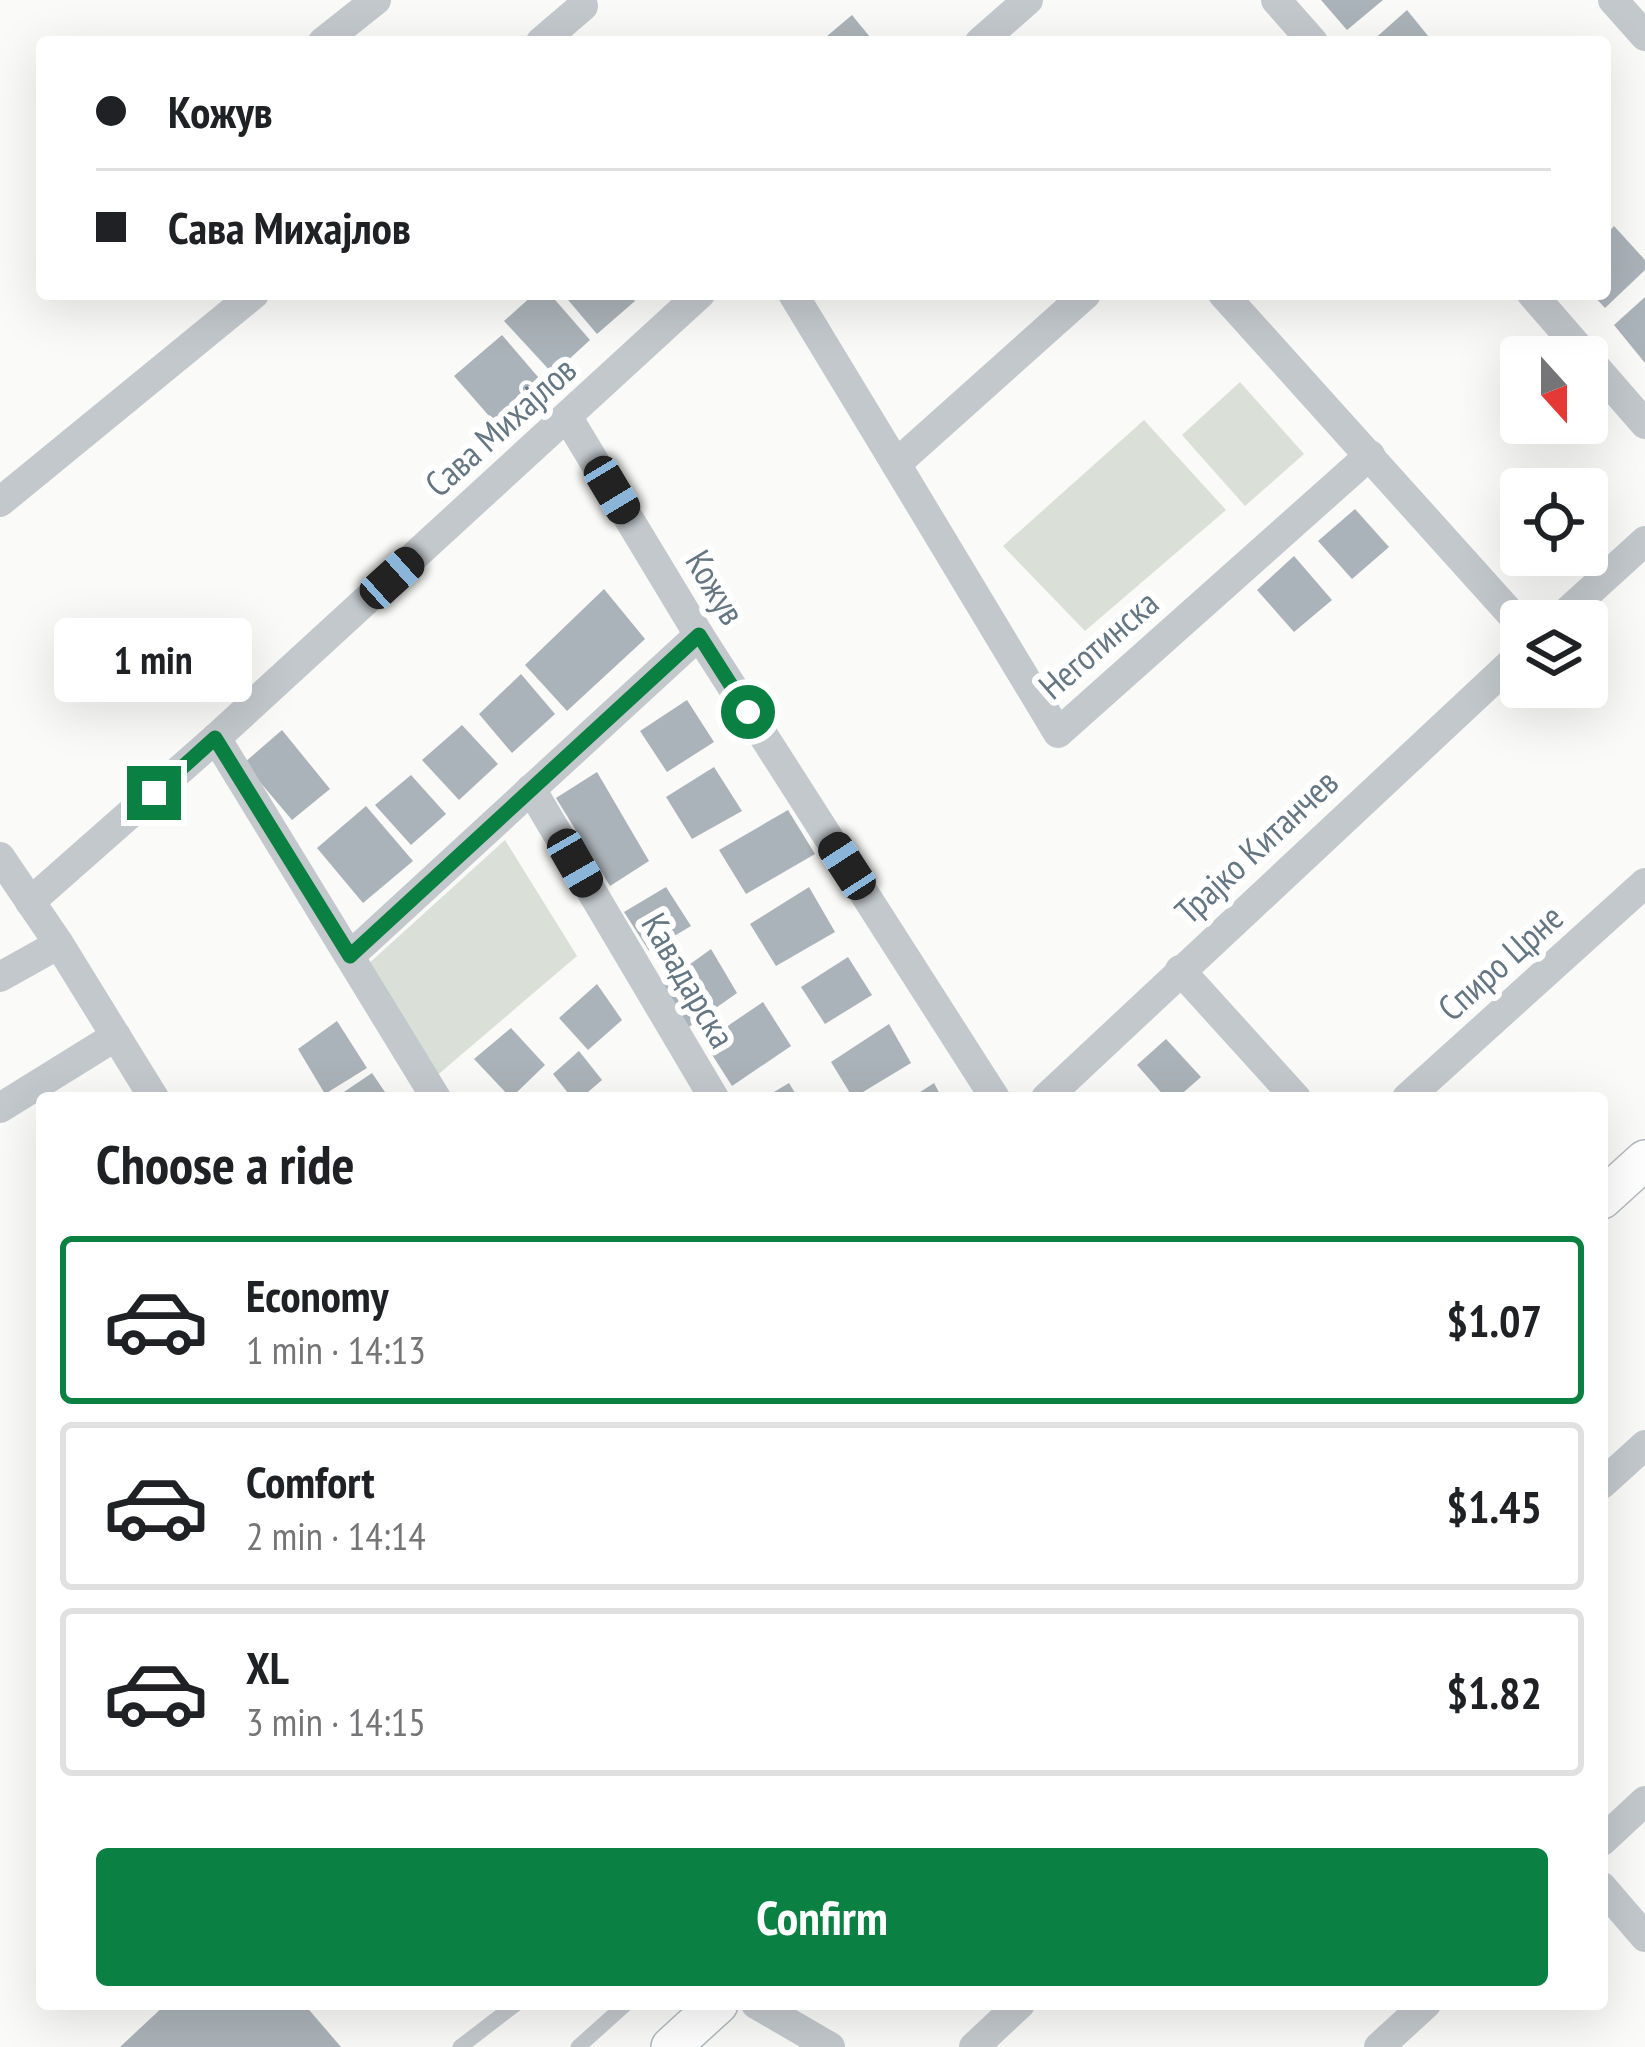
<!DOCTYPE html>
<meta charset="utf-8">
<style>
body{margin:0;font-family:"PT Sans Narrow",sans-serif;background:#f2f2f2;color:#202124;height:100vh;display:flex;flex-direction:column;font-size:45px;white-space:nowrap}
*{box-sizing:border-box;margin:0}
p{font-size:39px;color:#757577}
.icon{flex:none;width:66px;height:66px;fill:none;stroke:currentColor;stroke-width:2;stroke-linecap:round;stroke-linejoin:round}
.map{position:relative;flex:1;overflow:hidden}
.drawer{position:absolute;left:36px;top:1092px;width:1572px;height:918px;display:flex;flex-direction:column;background:#fff;border-radius:12px;box-shadow:0 12px 48px #0002}
.drawer>*{flex:none}
.banner{position:absolute;left:36px;top:36px;width:1575px;height:264px;border-radius:12px;box-shadow:0 12px 48px #0002;display:grid;align-content:center;height:264px;padding:0 60px;background:#fff}
.needle{width:78px;rotate:159deg}
.buttons{position:absolute;left:1500px;top:336px;display:grid;gap:24px}
.buttons a{display:grid;place-items:center;width:108px;height:108px;border-radius:12px;background:#fff;box-shadow:0 12px 48px #0002;font-size:60px}
.end{position:absolute;width:54px;height:54px;margin:-27px;border:15px solid #0b8043;background:#fff;box-shadow:0 0 0 6px #fff}
.from{border-radius:50%}
.bubble{position:absolute;height:84px;border-radius:12px;background:#fff;box-shadow:0 12px 48px #0002;font-size:39px;font-weight:700;line-height:84px;text-align:center}
.car{position:absolute;width:36px;height:72px;margin:-36px -18px;border-radius:15px;box-shadow:0 0 9px 3px #0007;background:linear-gradient(#222 24%,#8ab4d8 0 40%,#222 0 76%,#8ab4d8 0 86%,#222 0)}
.banner b{display:flex;align-items:center;gap:42px;height:114px;font-size:45px}
.banner b+b{border-top:3px solid #e0e0e0}
.banner i{width:30px;height:30px;background:#202124}
ul{padding:0;list-style:none}
li{display:flex;align-items:center;gap:36px;height:168px;margin:0 24px 18px;padding:0 36px;border:6px solid #e0e0e0;border-radius:12px}
li div{flex:1}
li b{display:block;font-size:45px}
li em{font-style:normal;font-weight:700}
li.selected{border-color:#0b8043}
li>.icon{width:108px;height:108px;stroke-width:1.5}
h2{padding:0 60px;font-size:54px;line-height:144px}
.primary-button{display:flex;gap:24px;margin-top:auto;padding:24px 60px}
.primary-button a{flex:1;height:138px;border-radius:12px;background:#0b8043;color:#fff;font-size:48px;font-weight:700;line-height:138px;text-align:center}
.map>svg:first-child{display:block}
</style>
<div class="map">
<svg width="1645" height="2047" viewBox="0 0 1645 2047">
<rect width="100%" height="100%" fill="#fafaf8"/>
<!-- green -->
<g fill="#dadfd7">
<polygon points="1240,382 1304,454 1245,506 1182,435"/>
<polygon points="1144,420 1226,510 1085,631 1003,546"/>
<polygon points="505,840 577,956 434,1078 366,966"/>
</g>
<!-- building -->
<g fill="#aab3b9">
<polygon points="1321,0 1383,0 1347,30"/>
<polygon points="1407,10 1433,42 1371,42"/>
<polygon points="852,15 874,42 820,42"/>
<polygon points="1614,226 1645,260 1645,270 1605,308 1592,294 1605,294 1605,236"/>
<polygon points="534,294 550,294 590,340 553,374 504,321"/>
<polygon points="563,294 629,294 635,301 597,334"/>
<polygon points="1645,297 1645,363 1614,325"/>
<polygon points="502,335 544,384 497,425 454,376"/>
<polygon points="1355,509 1389,547 1352,579 1318,541"/>
<polygon points="1294,556 1332,600 1294,632 1257,590"/>
<polygon points="604,589 645,639 567,711 525,665"/>
<polygon points="521,674 555,714 512,753 479,714"/>
<polygon points="687,700 714,742 667,772 640,731"/>
<polygon points="462,725 498,764 459,800 422,760"/>
<polygon points="282,730 330,789 292,820 244,763"/>
<polygon points="714,767 742,811 692,839 666,797"/>
<polygon points="597,772 649,861 610,886 556,798"/>
<polygon points="411,775 446,814 411,845 375,805"/>
<polygon points="366,806 413,861 363,903 317,848"/>
<polygon points="788,810 815,854 746,894 719,850"/>
<polygon points="666,887 691,926 649,951 624,912"/>
<polygon points="809,887 835,932 776,966 750,924"/>
<polygon points="711,949 737,993 686,1029 660,986"/>
<polygon points="848,957 872,995 825,1024 801,987"/>
<polygon points="597,984 622,1020 588,1050 559,1018"/>
<polygon points="763,1002 791,1046 732,1086 704,1042"/>
<polygon points="337,1021 367,1068 325,1094 298,1049"/>
<polygon points="889,1024 911,1063 853,1098 831,1062"/>
<polygon points="511,1028 545,1065 511,1098 474,1059"/>
<polygon points="1166,1039 1201,1077 1177,1098 1166,1098 1137,1065"/>
<polygon points="579,1051 602,1080 581,1098 572,1098 553,1074"/>
<polygon points="372,1073 389,1098 335,1098"/>
<polygon points="789,1083 798,1098 764,1098"/>
<polygon points="934,1083 942,1098 911,1098"/>
<polygon points="166,2004 304,2004 341,2047 120,2047"/>
</g>
<g fill="none" stroke-linecap="round" stroke-linejoin="round">
<defs>
<g id="secondary">
<polyline points="1602,1199 1645,1160"/>
<polyline points="671,2047 718,2004"/>
</g>
</defs>
<!-- secondary casing -->
<use href="#secondary" stroke="#b3babf" stroke-width="42"/>
<!-- service -->
<g stroke="#c3c8cc" stroke-width="15">
<polyline points="460,2047 516,2004"/>
<polyline points="578,2047 626,2004"/>
</g>
<!-- minor -->
<g stroke="#c3c8cc" stroke-width="30">
<polyline points="1276,0 1313,42"/>
<polyline points="1613,0 1645,36"/>
<polyline points="323,42 376,0"/>
<polyline points="541,42 583,6"/>
<polyline points="980,42 1028,0"/>
<polyline points="793,294 896,464 1086,294"/>
<polyline points="1223,294 1521,625"/>
<polyline points="1532,294 1645,424"/>
<polyline points="568,418 699,635 995,1098"/>
<polyline points="896,464 1058,733 1370,455"/>
<polyline points="0,502 254,294"/>
<polyline points="1557,621 1645,541"/>
<polyline points="216,738 436,1098"/>
<polyline points="531,789 714,1098"/>
<polyline points="0,857 59,944 154,1098"/>
<polyline points="30,902 216,738 700,294"/>
<polyline points="351,955 699,635"/>
<polyline points="1180,970 1296,1098"/>
<polyline points="0,977 59,944"/>
<polyline points="1046,1098 1521,654"/>
<polyline points="1407,1098 1645,883"/>
<polyline points="0,1108 116,1036"/>
<polyline points="1602,1484 1645,1445"/>
<polyline points="1602,1841 1645,1801"/>
<polyline points="1602,1887 1645,1937"/>
<polyline points="756,2004 830,2047"/>
<polyline points="974,2047 1020,2004"/>
<polyline points="1379,2047 1426,2004"/>
</g>
<!-- secondary -->
<use href="#secondary" stroke="#fff" stroke-width="39"/>
</g>
<g fill="none" stroke-linecap="round" stroke-linejoin="round">
<!-- route -->
<polyline stroke="#0b8043" stroke-width="15" points="154,793 215,738 350,956 699,635 748,712"/>
</g>
<g text-anchor="middle" dominant-baseline="central" stroke-width="12" stroke-linejoin="round" paint-order="stroke">
<!-- street labels -->
<g font-size="36" fill="#657683" stroke="#fff">
<text transform="translate(500 426) rotate(-42)">Сава Михајлов</text>
<text transform="translate(716 587) rotate(59)">Кожув</text>
<text transform="translate(1098 644) rotate(-41)">Неготинска</text>
<text transform="translate(1256 846) rotate(-43)">Трајко Китанчев</text>
<text transform="translate(1500 962) rotate(-42)">Спиро Црне</text>
<text transform="translate(689 980) rotate(60)">Кавадарска</text>
</g>
</g>
</svg>
<div class="buttons">
<a><svg class="needle" viewBox="-14 -14 28 28"><path d="M0-13l5 13h-10z" fill="#e53935"/><path d="M0 13l5-13h-10z" fill="#757577"/></svg></a>
<a><svg class="icon" aria-label="locate" viewBox="0 0 24 24"><circle cx="12" cy="12" r="6"/><path d="M12 2v4M12 18v4M2 12h4M18 12h4"/></svg></a>
<a><svg class="icon" aria-label="layers" viewBox="0 0 24 24"><path d="M12 4l9 5-9 5-9-5zM3 14l9 5 9-5"/></svg></a>
</div>
<i class="end from" style="left:748px;top:712px"></i>
<i class="end" style="left:154px;top:793px"></i>
<div class="bubble" style="left:54px;top:618px;width:198px">1 min</div>
<i class="car" style="left:612px;top:490px;rotate:149deg"></i>
<i class="car" style="left:392px;top:578px;rotate:48deg"></i>
<i class="car" style="left:575px;top:863px;rotate:150deg"></i>
<i class="car" style="left:847px;top:866px;rotate:327deg"></i>
<div class="banner">
<b><i class="from"></i>Кожув</b>
<b><i></i>Сава Михајлов</b>
</div>
<section class="drawer">
<h2>Choose a ride</h2>
<ul>
<li class="selected"><svg class="icon" aria-label="car" viewBox="0 0 24 24"><path d="M5 17H2v-5l4-1 3-4h7l3 4 3 1v5h-3M9 17h6M6 11h13"/><circle cx="7" cy="17" r="2"/><circle cx="17" cy="17" r="2"/></svg><div><b>Economy</b><p>1 min · 14:13</p></div><em>$1.07</em></li>
<li><svg class="icon" aria-label="car" viewBox="0 0 24 24"><path d="M5 17H2v-5l4-1 3-4h7l3 4 3 1v5h-3M9 17h6M6 11h13"/><circle cx="7" cy="17" r="2"/><circle cx="17" cy="17" r="2"/></svg><div><b>Comfort</b><p>2 min · 14:14</p></div><em>$1.45</em></li>
<li><svg class="icon" aria-label="car" viewBox="0 0 24 24"><path d="M5 17H2v-5l4-1 3-4h7l3 4 3 1v5h-3M9 17h6M6 11h13"/><circle cx="7" cy="17" r="2"/><circle cx="17" cy="17" r="2"/></svg><div><b>XL</b><p>3 min · 14:15</p></div><em>$1.82</em></li>
</ul>
<div class="primary-button"><a>Confirm</a></div>
</section>
</div>
